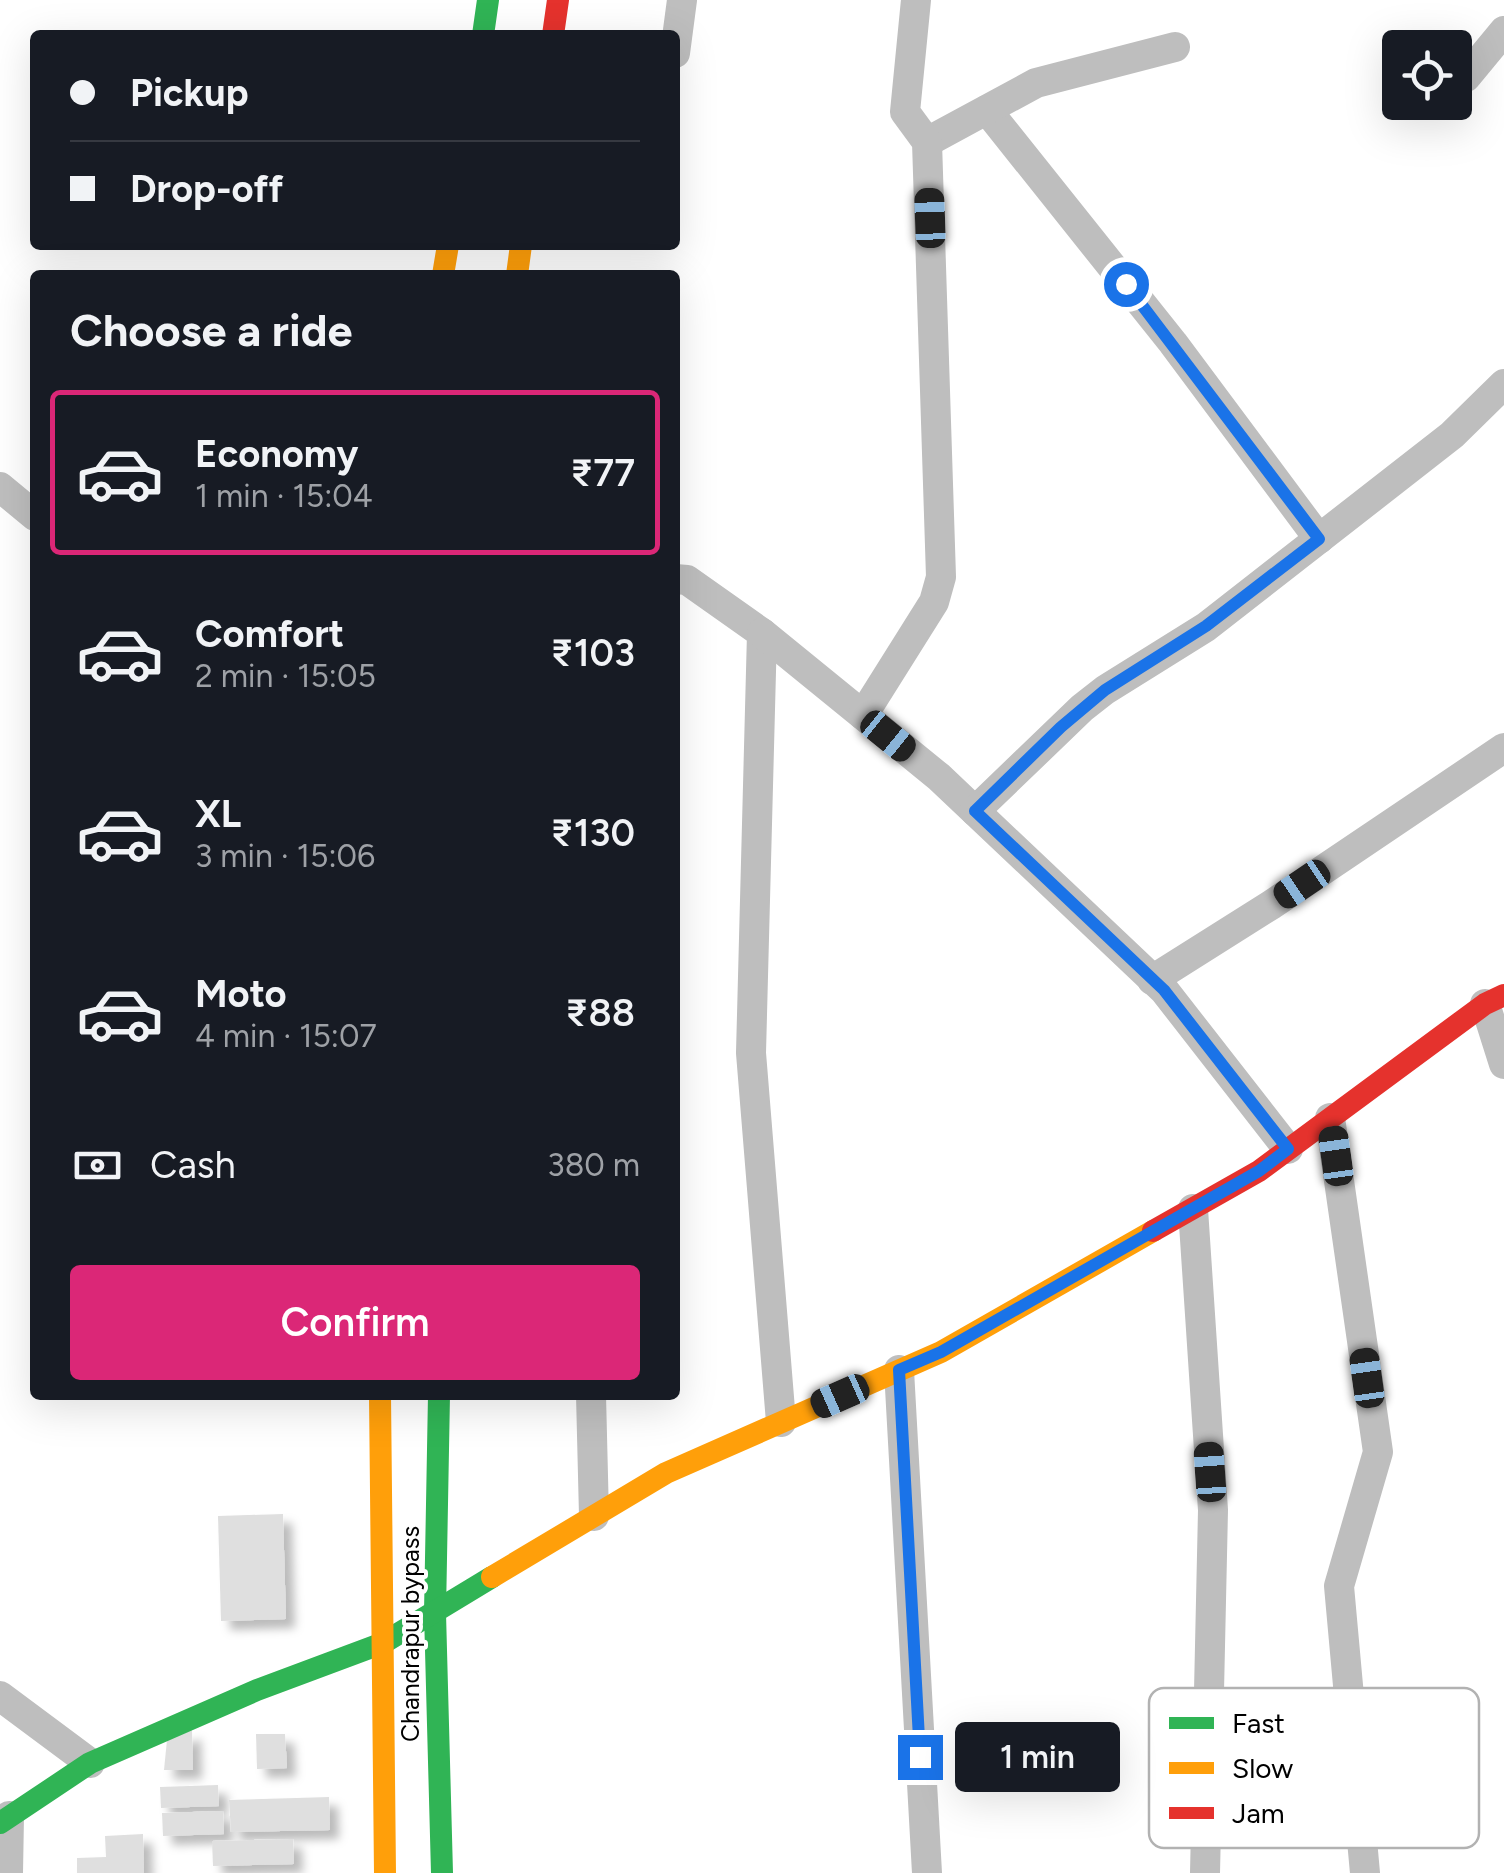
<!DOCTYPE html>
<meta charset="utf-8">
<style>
body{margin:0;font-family:Figtree,sans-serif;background:#20242c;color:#f1f3f6;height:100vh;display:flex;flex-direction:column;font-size:38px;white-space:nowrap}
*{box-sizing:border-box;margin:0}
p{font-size:32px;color:#9ea1a6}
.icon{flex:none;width:55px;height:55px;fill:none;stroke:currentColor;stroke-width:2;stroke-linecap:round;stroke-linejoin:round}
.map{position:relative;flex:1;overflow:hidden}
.drawer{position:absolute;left:30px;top:270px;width:650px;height:1130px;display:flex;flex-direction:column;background:#171b24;border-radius:10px;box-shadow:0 10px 40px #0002}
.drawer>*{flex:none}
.guide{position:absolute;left:30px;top:30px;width:650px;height:220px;border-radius:10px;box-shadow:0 10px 40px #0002;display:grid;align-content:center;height:220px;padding:0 40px;background:#171b24}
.tools{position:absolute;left:1382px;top:30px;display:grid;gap:20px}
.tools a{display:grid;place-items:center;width:90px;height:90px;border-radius:10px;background:#171b24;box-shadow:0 10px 40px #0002;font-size:50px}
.end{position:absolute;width:45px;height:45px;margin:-22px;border:12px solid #1a73e8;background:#fff;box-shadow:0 0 0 5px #fff}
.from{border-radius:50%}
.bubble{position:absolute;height:70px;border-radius:10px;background:#171b24;box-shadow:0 10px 40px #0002;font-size:32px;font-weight:600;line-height:70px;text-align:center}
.car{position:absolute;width:30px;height:60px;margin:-30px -15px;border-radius:12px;box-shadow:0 0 8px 2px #0007;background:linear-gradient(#222 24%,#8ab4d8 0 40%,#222 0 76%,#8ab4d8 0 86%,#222 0)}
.guide b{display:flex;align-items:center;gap:35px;height:95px;font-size:38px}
.guide b+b{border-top:2px solid #363941}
.guide i{width:25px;height:25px;background:#f1f3f6}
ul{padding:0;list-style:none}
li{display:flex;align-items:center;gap:30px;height:165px;margin:0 20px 15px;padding:0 20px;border:5px solid transparent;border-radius:10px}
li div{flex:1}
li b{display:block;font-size:38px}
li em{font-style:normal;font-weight:600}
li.current{border-color:#db2777}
li>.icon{width:90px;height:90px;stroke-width:1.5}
h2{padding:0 40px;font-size:45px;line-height:120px}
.pay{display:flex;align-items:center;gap:25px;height:110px;padding:0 40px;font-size:38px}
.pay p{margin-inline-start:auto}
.cta{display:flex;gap:20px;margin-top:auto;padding:20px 40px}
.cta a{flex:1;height:115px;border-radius:10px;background:#db2777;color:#fff;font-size:40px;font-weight:600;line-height:115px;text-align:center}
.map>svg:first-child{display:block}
</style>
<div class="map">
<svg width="1504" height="1873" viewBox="0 0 1504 1873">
<defs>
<filter id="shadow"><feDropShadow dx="9" dy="9" stdDeviation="5" flood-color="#0004"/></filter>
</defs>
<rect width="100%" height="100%" fill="#fff"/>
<!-- building -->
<g fill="#dfdfdf" filter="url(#shadow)">
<polygon points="283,1514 286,1619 221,1621 218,1516"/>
<polygon points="192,1730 193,1770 164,1770 167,1740"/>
<polygon points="256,1734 285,1734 287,1768 257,1769"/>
<polygon points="218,1785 219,1806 161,1808 160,1787"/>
<polygon points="329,1797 330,1830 231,1832 229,1800"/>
<polygon points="223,1811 224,1834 163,1836 162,1813"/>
<polygon points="143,1834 144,1873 77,1873 77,1858 106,1857 105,1836"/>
<polygon points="293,1839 294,1864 213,1866 212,1841"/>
</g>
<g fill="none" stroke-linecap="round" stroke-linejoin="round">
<!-- street -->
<g stroke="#bebebe" stroke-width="30">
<polyline points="675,53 682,0"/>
<polyline points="1466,77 1504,31"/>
<polyline points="987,110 1173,343 1319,539"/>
<polyline points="927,142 1036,83 1175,47"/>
<polyline points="0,487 35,516"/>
<polyline points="675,579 687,580 762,633 751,1053 781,1422"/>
<polyline points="762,633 939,777 1164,990 1288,1149"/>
<polyline points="863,715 934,602 941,577 927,142 905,112 916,0"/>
<polyline points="975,811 1082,708 1105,690 1206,627 1452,435 1504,384"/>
<polyline points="1152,980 1271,905 1504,748"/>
<polyline points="1485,1004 1504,1064"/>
<polyline points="1330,1118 1378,1452 1339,1586 1365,1873"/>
<polyline points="1193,1209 1213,1510 1205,1873"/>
<polyline points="899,1370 927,1873"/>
<polyline points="591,1395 594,1516"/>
<polyline points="0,1696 90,1763"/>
<polyline points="8,1873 9,1816"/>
</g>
<!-- fast -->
<g stroke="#30b455" stroke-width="22">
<polyline points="483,35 488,0"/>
<polyline points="439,1395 435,1613 442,1873"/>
<polyline points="0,1823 90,1763 257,1690 383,1643 492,1577"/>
</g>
<!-- slow -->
<g stroke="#ff9f0a" stroke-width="22">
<polyline points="443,275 448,245"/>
<polyline points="517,275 521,245"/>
<polyline points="380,1395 385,1873"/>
<polyline points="492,1577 666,1473 941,1352 1153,1231"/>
</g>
<!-- jam -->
<g stroke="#e5322d" stroke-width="22">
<polyline points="553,35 558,0"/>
<polyline points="1153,1231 1259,1171 1485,1004 1504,995"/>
</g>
</g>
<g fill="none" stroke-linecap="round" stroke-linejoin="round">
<!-- route -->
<polyline stroke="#1a73e8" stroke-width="12" points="920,1757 899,1370 941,1352 1259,1171 1288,1149 1164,990 975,811 1061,727 1105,690 1206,626 1319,539 1126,284"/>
</g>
<g text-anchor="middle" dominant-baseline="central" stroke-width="8" stroke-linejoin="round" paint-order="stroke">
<!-- street labels -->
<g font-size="25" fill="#000" stroke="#fff">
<text transform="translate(410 1634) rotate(-90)">Chandrapur bypass</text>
</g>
</g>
<!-- legend -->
<rect x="1149" y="1688" width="330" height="160" rx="15" fill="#fff" stroke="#b2b2b2" stroke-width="2.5"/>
<rect x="1169" y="1717" width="45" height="12" fill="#30b455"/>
<rect x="1169" y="1762" width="45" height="12" fill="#ff9f0a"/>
<rect x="1169" y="1807" width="45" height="12" fill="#e5322d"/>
<g font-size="28" fill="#000">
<text x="1232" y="1733">Fast</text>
<text x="1232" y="1778">Slow</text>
<text x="1232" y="1823">Jam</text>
</g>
</svg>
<div class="tools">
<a><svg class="icon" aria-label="locate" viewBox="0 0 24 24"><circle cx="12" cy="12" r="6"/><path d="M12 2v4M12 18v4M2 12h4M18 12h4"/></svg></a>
</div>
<i class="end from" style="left:1126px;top:284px"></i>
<i class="end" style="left:920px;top:1757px"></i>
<div class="bubble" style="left:955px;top:1722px;width:165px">1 min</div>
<i class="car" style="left:930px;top:218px;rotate:358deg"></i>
<i class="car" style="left:888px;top:736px;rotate:129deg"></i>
<i class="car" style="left:1302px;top:884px;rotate:236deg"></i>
<i class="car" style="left:1336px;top:1156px;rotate:352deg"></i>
<i class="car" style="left:1367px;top:1378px;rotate:352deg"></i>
<i class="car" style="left:840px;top:1396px;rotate:246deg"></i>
<i class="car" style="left:1210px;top:1472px;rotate:356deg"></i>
<div class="guide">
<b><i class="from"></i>Pickup</b>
<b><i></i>Drop-off</b>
</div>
<section class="drawer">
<h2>Choose a ride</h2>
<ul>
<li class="current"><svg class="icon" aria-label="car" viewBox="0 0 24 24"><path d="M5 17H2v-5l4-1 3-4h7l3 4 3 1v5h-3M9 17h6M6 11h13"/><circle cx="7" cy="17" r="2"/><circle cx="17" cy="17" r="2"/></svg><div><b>Economy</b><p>1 min · 15:04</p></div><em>₹77</em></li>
<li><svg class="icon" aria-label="car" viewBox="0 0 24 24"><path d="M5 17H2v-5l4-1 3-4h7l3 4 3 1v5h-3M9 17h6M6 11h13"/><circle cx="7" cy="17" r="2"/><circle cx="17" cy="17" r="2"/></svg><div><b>Comfort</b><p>2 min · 15:05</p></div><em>₹103</em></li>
<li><svg class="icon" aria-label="car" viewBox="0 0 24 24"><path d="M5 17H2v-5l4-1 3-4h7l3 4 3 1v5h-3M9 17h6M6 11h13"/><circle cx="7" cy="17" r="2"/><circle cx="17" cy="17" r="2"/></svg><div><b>XL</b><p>3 min · 15:06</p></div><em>₹130</em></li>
<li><svg class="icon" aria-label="car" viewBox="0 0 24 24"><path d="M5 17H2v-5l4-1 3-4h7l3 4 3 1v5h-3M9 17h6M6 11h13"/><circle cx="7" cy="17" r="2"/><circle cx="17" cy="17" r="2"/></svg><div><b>Moto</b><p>4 min · 15:07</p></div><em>₹88</em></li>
</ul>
<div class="pay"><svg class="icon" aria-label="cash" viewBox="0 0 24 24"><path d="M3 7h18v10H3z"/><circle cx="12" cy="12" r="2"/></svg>Cash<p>380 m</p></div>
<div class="cta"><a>Confirm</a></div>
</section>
</div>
